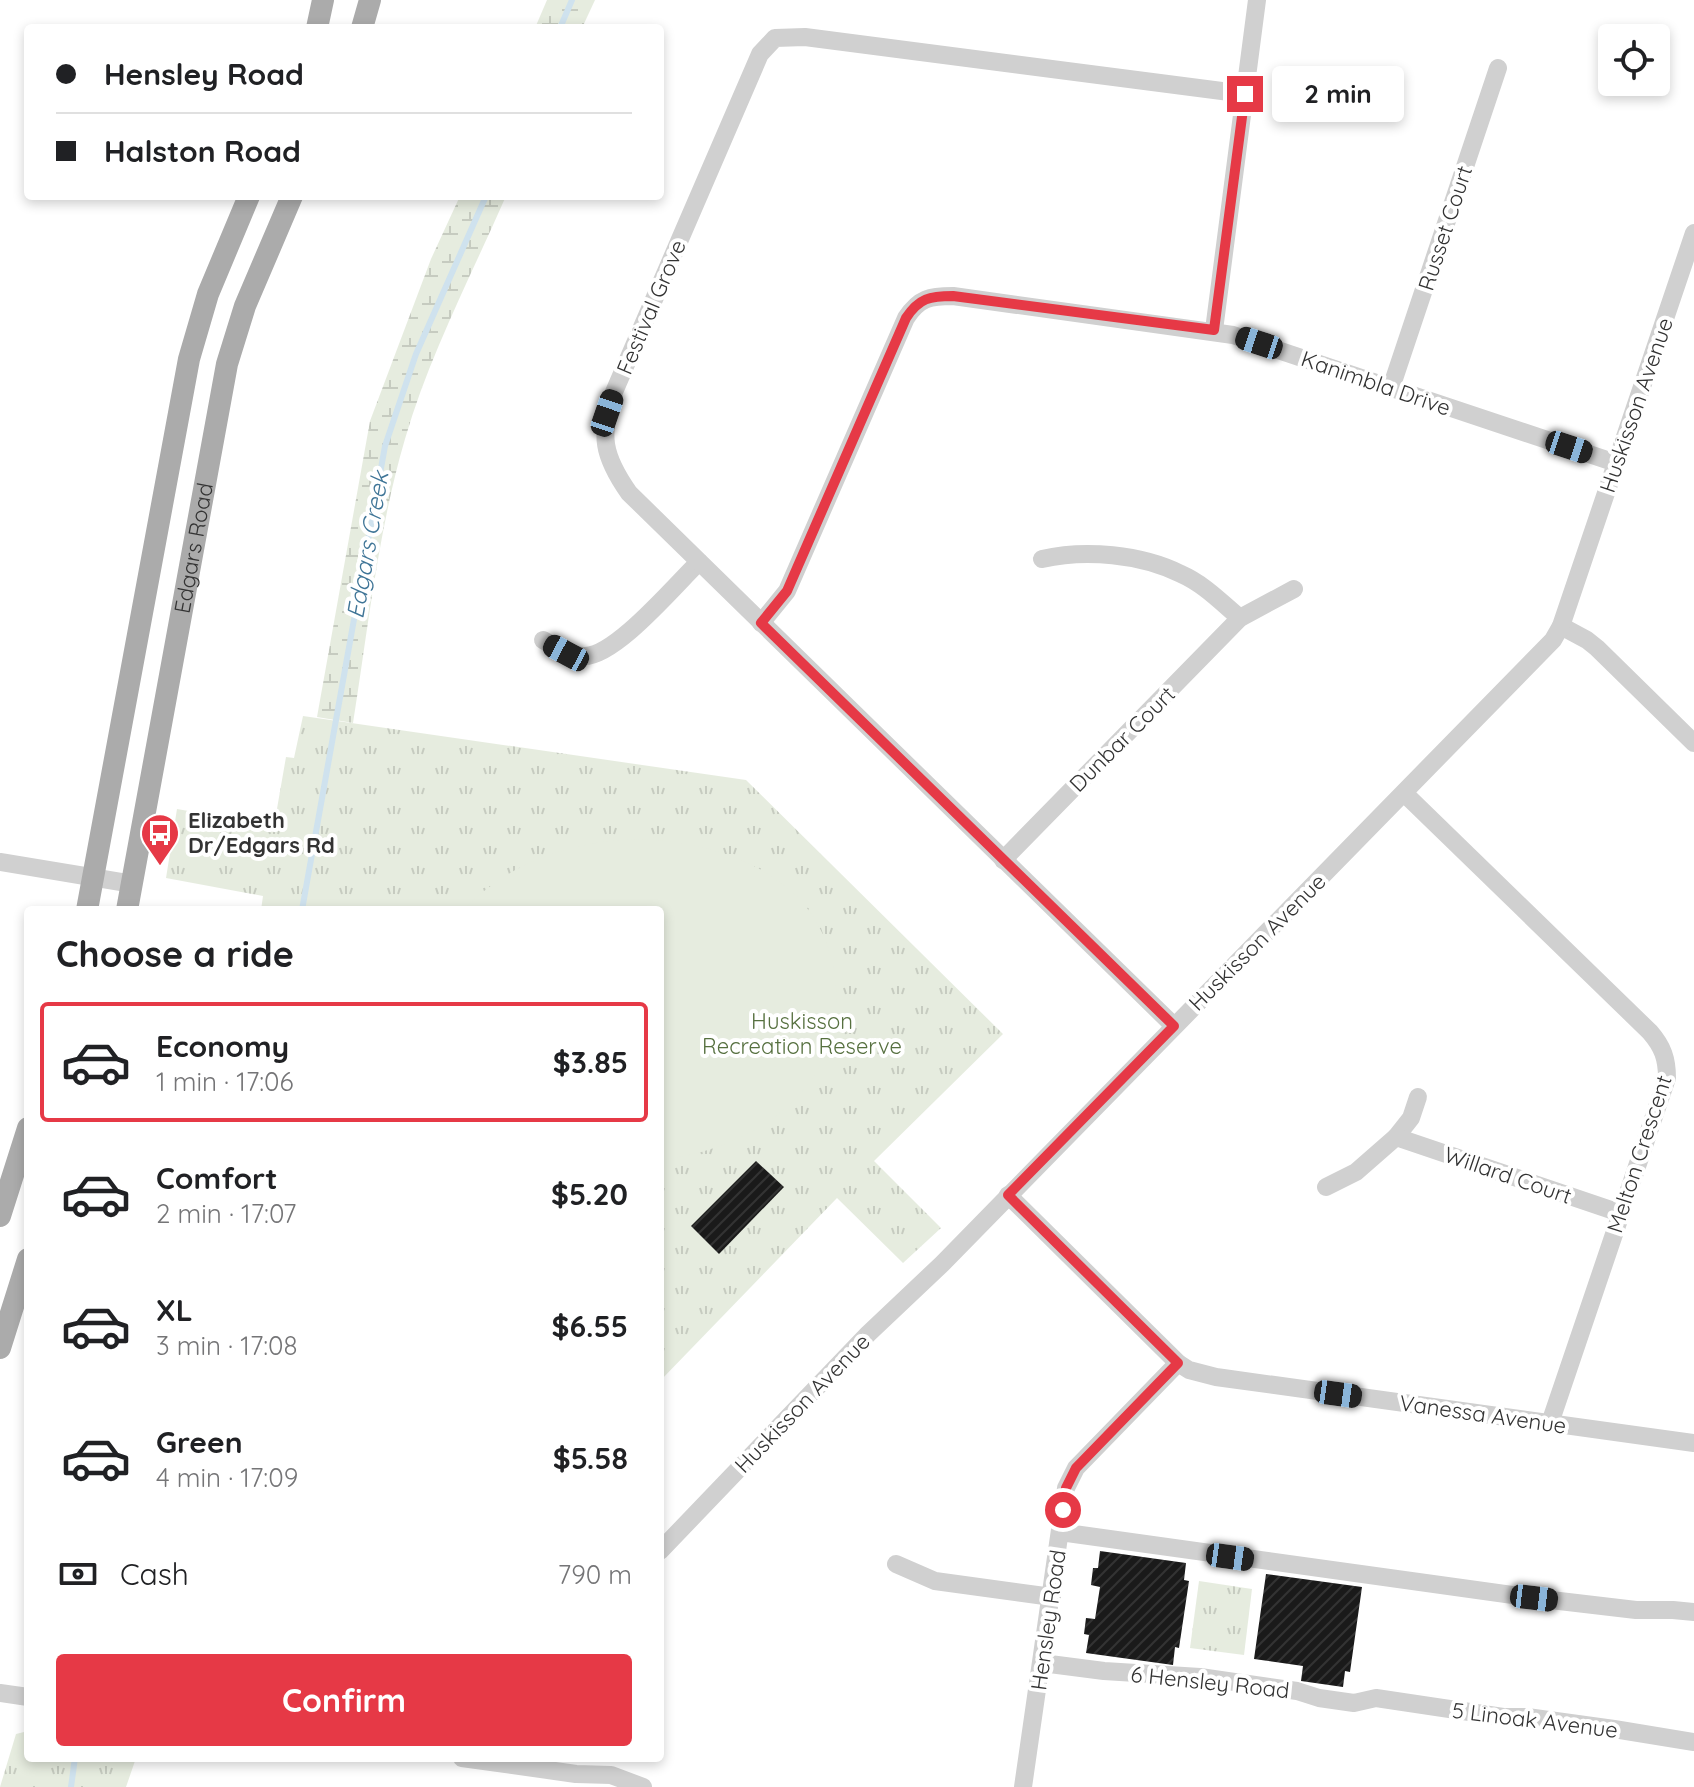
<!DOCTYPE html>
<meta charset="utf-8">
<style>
body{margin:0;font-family:Quicksand,sans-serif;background:#f6f6f6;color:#202124;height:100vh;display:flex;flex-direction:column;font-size:30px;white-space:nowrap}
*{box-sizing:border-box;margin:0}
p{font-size:26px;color:#757577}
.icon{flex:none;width:44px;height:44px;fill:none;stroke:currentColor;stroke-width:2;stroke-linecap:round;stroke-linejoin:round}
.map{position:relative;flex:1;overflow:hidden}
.drawer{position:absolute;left:24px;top:906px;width:640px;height:856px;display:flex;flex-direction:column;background:#fff;border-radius:8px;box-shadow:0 4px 12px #0003}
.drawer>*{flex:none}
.banner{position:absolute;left:24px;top:24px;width:640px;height:176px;border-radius:8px;box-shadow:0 4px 12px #0003;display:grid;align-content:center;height:176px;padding:0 32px;background:#fff}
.tools{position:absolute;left:1598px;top:24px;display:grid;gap:16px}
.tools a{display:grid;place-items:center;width:72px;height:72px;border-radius:8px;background:#fff;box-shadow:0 4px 12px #0003;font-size:40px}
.end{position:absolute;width:36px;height:36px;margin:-18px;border:10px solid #e63946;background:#fff;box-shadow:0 0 0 4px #fff}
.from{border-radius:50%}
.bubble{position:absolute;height:56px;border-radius:8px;background:#fff;box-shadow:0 4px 12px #0003;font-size:26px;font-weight:800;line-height:56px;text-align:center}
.car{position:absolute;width:24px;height:48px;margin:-24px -12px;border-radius:10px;box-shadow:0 0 6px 2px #0007;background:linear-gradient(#222 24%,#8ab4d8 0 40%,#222 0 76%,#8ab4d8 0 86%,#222 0)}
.banner b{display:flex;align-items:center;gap:28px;height:76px;font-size:30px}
.banner b+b{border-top:2px solid #e0e0e0}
.banner i{width:20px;height:20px;background:#202124}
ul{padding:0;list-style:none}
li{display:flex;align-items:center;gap:24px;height:120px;margin:0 16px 12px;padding:0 16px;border:4px solid transparent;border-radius:8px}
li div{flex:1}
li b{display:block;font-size:30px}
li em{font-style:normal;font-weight:800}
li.current{border-color:#e63946}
li>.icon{width:72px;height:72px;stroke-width:1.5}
h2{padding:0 32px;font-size:36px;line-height:96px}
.pay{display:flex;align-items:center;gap:20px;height:88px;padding:0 32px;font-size:30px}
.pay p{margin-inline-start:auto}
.cta{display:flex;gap:16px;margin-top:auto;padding:16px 32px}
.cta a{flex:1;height:92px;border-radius:8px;background:#e63946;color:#fff;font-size:32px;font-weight:800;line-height:92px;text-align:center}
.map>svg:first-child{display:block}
</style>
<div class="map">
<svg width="1694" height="1787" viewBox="0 0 1694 1787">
<defs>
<pattern id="grass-tufts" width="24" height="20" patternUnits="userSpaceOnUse" patternTransform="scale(2)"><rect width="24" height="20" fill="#e6ecdf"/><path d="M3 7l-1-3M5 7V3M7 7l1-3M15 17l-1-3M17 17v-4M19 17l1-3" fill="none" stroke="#c6cbc0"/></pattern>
<pattern id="wetland-marsh" width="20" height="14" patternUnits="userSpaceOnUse" patternTransform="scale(2)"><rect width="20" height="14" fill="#e6ecdf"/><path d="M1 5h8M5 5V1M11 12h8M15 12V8" fill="none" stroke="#c6cbc0"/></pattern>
<pattern id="building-hatch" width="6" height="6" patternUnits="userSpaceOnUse" patternTransform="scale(2)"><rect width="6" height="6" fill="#1a1a1a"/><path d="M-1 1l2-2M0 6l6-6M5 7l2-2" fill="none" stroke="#333"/></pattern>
</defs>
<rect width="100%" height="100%" fill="#fff"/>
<!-- grass -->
<g fill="url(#grass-tufts)">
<polygon points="303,716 746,780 1003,1034 874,1161 941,1228 903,1263 837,1198 660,1381 660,910 261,910 263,896 166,878 177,809 274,826 286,757 294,758"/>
<polygon points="1199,1581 1252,1589 1244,1655 1190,1648"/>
<polygon points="28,1731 28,1758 136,1758 126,1787 0,1787 16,1734"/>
</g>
<!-- wetland -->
<g fill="url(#wetland-marsh)">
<polygon points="547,0 595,0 582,28 535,28"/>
<path d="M 460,196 L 506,196 C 471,276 429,356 405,439 C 378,531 368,629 353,723 L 317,717 L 370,421 L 431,259 Z"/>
</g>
<!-- pitch -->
<path fill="#e6ecdf" d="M 640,839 C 695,842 749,854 792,892 C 814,911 829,941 834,970 C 853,1081 760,1149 660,1160 L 660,910 L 463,910 C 511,861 572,841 640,839 Z"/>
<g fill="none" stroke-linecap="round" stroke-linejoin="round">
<!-- stream -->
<g stroke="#cfe2ee" stroke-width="6">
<polyline points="560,28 572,0"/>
<polyline points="302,910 385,446 416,354 486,196"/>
<polyline points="71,1787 75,1758"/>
</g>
</g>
<!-- building -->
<g fill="url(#building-hatch)">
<polygon points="756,1161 784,1187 719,1254 691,1226"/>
<polygon points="1100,1551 1186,1563 1184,1580 1189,1581 1179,1648 1175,1647 1173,1665 1086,1653 1089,1635 1084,1634 1086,1618 1095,1619 1100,1587 1091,1585 1093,1568 1098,1568"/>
<polygon points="1266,1574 1362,1587 1350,1672 1345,1671 1343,1687 1301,1681 1303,1666 1254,1659"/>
</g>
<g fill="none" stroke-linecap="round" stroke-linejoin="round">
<!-- minor -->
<g stroke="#d0d0d0" stroke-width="18">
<polyline points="1214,330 1257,0"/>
<polyline points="1391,388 1498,68"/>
<path d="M 1042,559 C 1085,549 1141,554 1181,574 C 1204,584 1222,603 1240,618"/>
<path d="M 761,623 L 787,591 L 906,318 C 919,298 930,296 953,296 L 1233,335 L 1616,463"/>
<polyline points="1561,626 1587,640 1597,648 1694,743"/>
<path d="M 543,640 C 556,647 569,656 584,656 C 615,657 675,585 699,562"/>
<path d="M 1404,793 L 1650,1032 C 1663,1047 1667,1059 1667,1078 L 1550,1423"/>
<polyline points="1003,860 1240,618 1294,589"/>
<polyline points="0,862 133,884"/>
<path d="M 1174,1026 L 629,493 C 603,456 599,435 614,392 L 760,54 L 775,38 L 805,37 L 1245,94"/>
<polyline points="1396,1137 1411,1118 1418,1097"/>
<polyline points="1326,1187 1356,1172 1396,1137 1620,1213"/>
<polyline points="1008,1195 1178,1363 1189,1370 1216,1377 1694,1443"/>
<polyline points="1060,1532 1534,1598 1636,1610 1673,1610 1694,1612"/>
<polyline points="660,1551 868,1334 942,1264 1553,640 1561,626 1694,233"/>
<polyline points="896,1564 935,1581 1052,1597"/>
<polyline points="1042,1663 1104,1671 1200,1677 1297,1691 1319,1698 1354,1703 1376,1698 1503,1717 1527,1717 1614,1729 1694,1742"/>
<polyline points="0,1693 28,1697"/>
<polyline points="462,1758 576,1774 611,1775 643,1787"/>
<polyline points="1023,1787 1066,1488 1076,1468 1178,1363"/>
</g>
<!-- major -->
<g stroke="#ababab" stroke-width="22">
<polyline points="317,28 323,0"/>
<polyline points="362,28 370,0"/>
<polyline points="87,910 189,359 208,294 249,196"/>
<path id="s1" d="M 127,910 L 227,364 L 245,306 L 292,196"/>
<polyline points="0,1216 28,1128"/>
<polyline points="0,1348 28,1259"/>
</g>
</g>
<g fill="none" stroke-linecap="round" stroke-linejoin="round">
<!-- route -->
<path stroke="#e63946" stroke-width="10" d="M 1063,1510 L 1066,1488 L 1076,1468 L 1178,1363 L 1008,1195 L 1174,1026 L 761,623 L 787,591 L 906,318 C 919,298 930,296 953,296 L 1214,330 L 1245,94"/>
</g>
<!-- icons -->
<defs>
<symbol id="bus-pin" viewBox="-11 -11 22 30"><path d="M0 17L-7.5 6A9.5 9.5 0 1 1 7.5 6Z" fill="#e63946" stroke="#fff"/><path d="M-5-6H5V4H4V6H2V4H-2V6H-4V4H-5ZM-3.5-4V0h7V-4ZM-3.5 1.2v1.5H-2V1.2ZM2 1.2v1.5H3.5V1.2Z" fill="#fff"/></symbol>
</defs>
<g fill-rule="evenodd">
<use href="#bus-pin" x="138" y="811" width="44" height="60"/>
</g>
<g text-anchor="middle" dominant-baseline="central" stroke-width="8" stroke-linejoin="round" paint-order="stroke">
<!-- street labels -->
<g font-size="22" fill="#333" stroke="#fff">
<text transform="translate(1445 228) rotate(-72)">Russet Court</text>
<text transform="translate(651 307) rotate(-67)">Festival Grove</text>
<text transform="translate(1376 383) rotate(19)">Kanimbla Drive</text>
<text transform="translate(1636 405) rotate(-71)">Huskisson Avenue</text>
<text stroke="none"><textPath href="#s1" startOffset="368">Edgars Road</textPath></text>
<text transform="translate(1122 739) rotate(-45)">Dunbar Court</text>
<text transform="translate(1257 942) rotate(-45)">Huskisson Avenue</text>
<text transform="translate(1639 1154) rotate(-72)">Melton Crescent</text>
<text transform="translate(1508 1175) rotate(19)">Willard Court</text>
<text transform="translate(802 1403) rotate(-46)">Huskisson Avenue</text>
<text transform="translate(1483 1414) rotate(8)">Vanessa Avenue</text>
<text transform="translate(1048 1620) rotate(-82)">Hensley Road</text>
<text transform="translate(1210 1682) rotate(6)">6 Hensley Road</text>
<text transform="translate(1535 1720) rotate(7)">5 Linoak Avenue</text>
</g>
<!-- poi labels -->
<g font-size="22" font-weight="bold" fill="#333" stroke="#fff" text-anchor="start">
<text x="188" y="820">Elizabeth<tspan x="188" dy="25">Dr/Edgars Rd</tspan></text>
</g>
<!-- park labels -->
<g font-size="22" fill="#56703f" stroke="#fff">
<text x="802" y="1021">Huskisson<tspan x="802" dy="25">Recreation Reserve</tspan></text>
</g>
<!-- water labels -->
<g font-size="24" font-style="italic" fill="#3f7597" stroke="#fff">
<text transform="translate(367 545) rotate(-80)">Edgars Creek</text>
</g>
</g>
</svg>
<div class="tools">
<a><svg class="icon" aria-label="locate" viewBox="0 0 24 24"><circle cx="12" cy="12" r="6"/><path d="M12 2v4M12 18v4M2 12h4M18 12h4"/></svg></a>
</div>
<i class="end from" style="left:1063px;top:1510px"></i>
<i class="end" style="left:1245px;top:94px"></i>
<div class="bubble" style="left:1272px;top:66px;width:132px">2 min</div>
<i class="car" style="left:1259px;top:343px;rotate:288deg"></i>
<i class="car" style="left:607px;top:413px;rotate:19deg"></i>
<i class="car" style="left:1569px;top:447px;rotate:108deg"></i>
<i class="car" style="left:566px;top:653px;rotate:298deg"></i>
<i class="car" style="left:1338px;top:1394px;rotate:98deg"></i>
<i class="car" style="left:1230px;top:1557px;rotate:98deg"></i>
<i class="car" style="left:1534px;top:1598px;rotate:97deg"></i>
<div class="banner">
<b><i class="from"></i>Hensley Road</b>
<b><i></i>Halston Road</b>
</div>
<section class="drawer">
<h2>Choose a ride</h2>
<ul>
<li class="current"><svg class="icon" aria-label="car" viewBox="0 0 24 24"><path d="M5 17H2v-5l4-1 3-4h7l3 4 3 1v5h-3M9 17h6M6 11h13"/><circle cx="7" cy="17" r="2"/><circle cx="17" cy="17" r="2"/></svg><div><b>Economy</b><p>1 min · 17:06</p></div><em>$3.85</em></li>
<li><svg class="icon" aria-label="car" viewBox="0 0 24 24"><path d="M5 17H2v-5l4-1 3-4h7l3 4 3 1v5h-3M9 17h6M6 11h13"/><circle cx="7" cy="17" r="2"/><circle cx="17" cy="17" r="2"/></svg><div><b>Comfort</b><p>2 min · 17:07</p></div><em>$5.20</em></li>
<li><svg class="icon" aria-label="car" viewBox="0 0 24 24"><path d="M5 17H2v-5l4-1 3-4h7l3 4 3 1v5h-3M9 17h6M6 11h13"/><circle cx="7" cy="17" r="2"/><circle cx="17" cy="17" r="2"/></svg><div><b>XL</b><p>3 min · 17:08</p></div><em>$6.55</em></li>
<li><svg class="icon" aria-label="car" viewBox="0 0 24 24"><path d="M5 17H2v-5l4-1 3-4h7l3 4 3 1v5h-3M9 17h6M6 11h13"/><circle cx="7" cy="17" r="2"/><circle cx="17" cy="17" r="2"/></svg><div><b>Green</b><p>4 min · 17:09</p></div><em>$5.58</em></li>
</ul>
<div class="pay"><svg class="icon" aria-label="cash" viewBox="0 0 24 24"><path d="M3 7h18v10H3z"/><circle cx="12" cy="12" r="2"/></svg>Cash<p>790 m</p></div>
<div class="cta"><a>Confirm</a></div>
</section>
</div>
